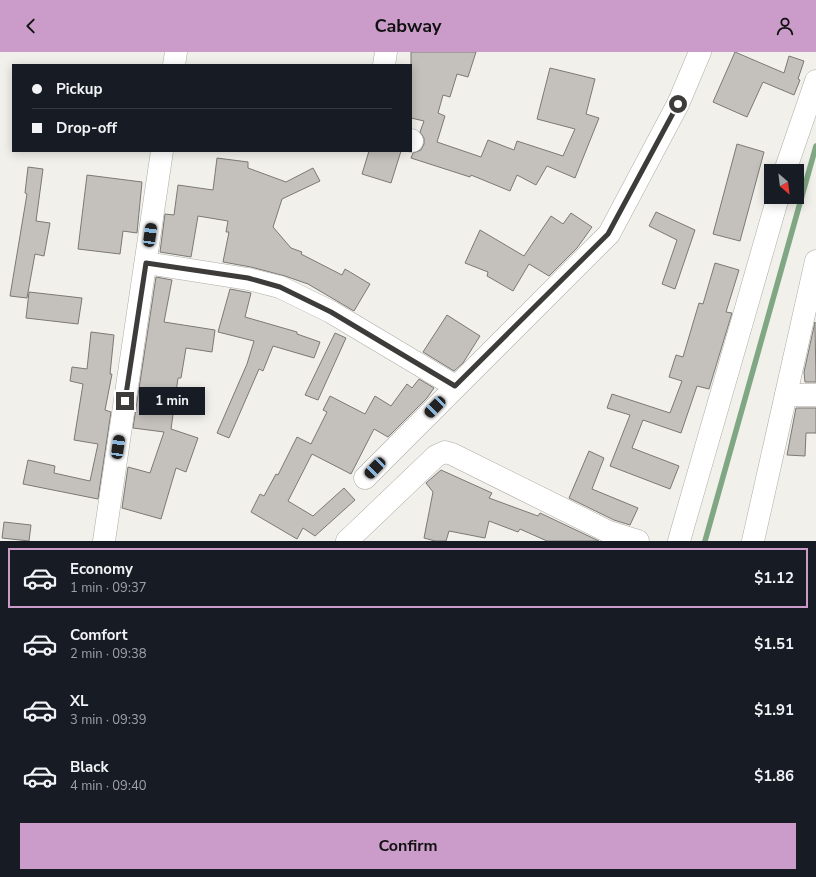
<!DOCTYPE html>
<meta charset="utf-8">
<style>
body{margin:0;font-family:"Nunito Sans",sans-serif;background:#20242c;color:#f1f3f6;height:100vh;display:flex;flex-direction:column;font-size:15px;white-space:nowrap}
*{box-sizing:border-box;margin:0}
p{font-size:13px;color:#9ea1a6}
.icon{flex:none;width:22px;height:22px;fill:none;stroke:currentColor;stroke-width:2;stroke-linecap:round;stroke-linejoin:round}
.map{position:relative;height:489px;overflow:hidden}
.details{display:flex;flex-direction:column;background:#171b24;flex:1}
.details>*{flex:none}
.top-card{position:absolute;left:12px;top:12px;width:400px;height:88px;border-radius:0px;box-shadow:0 2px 10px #0003;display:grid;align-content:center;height:88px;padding:0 20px;background:#171b24}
.needle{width:26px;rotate:152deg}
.tools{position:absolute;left:764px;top:112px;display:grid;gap:8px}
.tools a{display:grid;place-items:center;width:40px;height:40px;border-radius:0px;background:#171b24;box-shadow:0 2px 10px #0003;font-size:20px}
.end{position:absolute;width:18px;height:18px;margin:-9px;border:5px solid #3d3c3a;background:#fff;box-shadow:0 0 0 2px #fff}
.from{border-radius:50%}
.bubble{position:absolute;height:28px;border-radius:0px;background:#171b24;box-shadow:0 2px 10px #0003;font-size:13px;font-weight:700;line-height:28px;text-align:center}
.car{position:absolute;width:12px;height:24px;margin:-12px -6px;border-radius:5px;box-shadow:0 0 3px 1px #0007;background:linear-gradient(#222 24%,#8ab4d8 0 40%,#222 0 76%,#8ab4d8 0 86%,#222 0)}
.top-card b{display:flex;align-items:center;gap:14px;height:38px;font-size:15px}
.top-card b+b{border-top:1px solid #363941}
.top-card i{width:10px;height:10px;background:#f1f3f6}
ul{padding:7px 0 0;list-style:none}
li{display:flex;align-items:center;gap:12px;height:60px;margin:0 8px 6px;padding:0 12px;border:2px solid transparent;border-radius:0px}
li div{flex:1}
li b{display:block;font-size:15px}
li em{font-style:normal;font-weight:700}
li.current{border-color:#cb9cc9}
li>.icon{width:36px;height:36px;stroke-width:1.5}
.primary-button{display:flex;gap:8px;margin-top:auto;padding:8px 20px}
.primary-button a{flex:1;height:46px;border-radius:0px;background:#cb9cc9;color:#111;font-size:16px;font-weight:700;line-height:46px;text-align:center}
header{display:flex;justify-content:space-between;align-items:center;height:52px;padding:0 20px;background:#cb9cc9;color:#111;font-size:18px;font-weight:700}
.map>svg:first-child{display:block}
</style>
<header><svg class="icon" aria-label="back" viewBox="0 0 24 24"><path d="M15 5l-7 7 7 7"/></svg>Cabway<svg class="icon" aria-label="person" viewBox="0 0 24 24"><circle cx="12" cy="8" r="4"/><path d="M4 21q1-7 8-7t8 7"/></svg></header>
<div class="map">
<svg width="816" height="489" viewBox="0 0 816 489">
<rect width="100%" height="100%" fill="#f1f0ea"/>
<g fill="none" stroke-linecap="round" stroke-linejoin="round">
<!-- stream -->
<polyline stroke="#80a784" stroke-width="5.5" points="705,489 816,94"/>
</g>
<!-- building -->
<g fill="#c4c1bc" stroke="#7c7975">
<polygon points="411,0 476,0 468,25 457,22 450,45 443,43 438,61 445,64 437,90 481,105 488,88 514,98 517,89 563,104 575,77 537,67 550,16 595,27 586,62 599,66 575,126 547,114 536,133 517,123 510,139 471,123 470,125 411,106 413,101 421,98 424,92 424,86 420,80 424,69 411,66"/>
<polygon points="735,0 784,21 789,4 804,9 798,27 800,28 794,43 763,30 747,65 713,50"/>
<polygon points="737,92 764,100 740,189 713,182"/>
<polygon points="369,99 401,99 391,131 362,122"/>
<polygon points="217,106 248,110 248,116 286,130 313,116 320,129 282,147 273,175 291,196 302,200 301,202 342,223 345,217 370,232 354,259 308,232 285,224 251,215 223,210 229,180 226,180 228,169 198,164 191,205 160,200 165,162 174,163 178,133 213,138"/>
<polygon points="28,115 43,117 36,169 50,171 44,204 35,202 27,246 10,244 27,142 25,141"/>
<polygon points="87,123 142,130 137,181 123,179 120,202 78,197"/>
<polygon points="656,160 695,178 675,237 662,232 677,188 649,174"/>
<polygon points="571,161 592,175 577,196 549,224 529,212 513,239 487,224 488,220 465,211 480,178 524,204 551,164 563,172"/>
<polygon points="715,211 739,218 726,260 732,261 709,337 697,334 681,381 643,368 632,396 679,414 670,437 610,414 630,363 607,356 612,342 670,361 682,329 669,325 676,303 683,305 699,251 703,252"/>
<polygon points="156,225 172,228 164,270 215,278 212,300 186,296 181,326 178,326 171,377 198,386 186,420 176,416 161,467 122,456 128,415 150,421 164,380 133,376"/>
<polygon points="230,237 251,241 245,265 297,280 297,282 320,290 314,306 273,294 263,319 259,317 229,386 217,381 247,312 254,289 218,280"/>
<polygon points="29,240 82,246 78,272 26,266"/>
<polygon points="447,263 480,284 463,311 454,319 423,300"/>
<polygon points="815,270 816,330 805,330 804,320"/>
<polygon points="91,280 114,283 110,322 112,322 105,358 111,360 98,447 23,432 28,408 55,414 54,421 90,429 98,392 74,388 83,332 70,329 72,315 87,317"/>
<polygon points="335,281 346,286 318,348 305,343"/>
<polygon points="419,327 434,336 427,346 388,385 374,377 351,422 312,402 288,449 313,464 344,436 355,448 315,484 303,476 297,487 251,460 260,442 264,444 276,422 278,423 297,385 311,392 327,360 323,358 330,344 365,362 375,344 391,354 407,332 412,336"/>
<polygon points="796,356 816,356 816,381 806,381 805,404 787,403"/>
<polygon points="589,399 604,406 592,437 638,456 630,473 614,468 569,446"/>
<polygon points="441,418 492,441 489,446 538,464 540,461 599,489 547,489 520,477 518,480 489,469 485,486 449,479 446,489 435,489 424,486 433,440 426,431"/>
<polygon points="4,470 31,473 29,489 2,486"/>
</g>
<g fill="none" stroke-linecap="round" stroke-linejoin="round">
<defs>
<g id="minor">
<polyline points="174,13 176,0"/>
<polyline points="384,13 386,0"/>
<polyline points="411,88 412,89"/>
<polyline points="785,119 816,29"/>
<polyline points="146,211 248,227 280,235 331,260 455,334"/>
<polyline points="786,343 816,343"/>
<polyline points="365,426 609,182 678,52 700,0"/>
<polyline points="104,489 162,99"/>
<polyline points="347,489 436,404 445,400 452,402 609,480 638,489"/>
<polyline points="679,489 778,145"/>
<polyline points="753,489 816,209"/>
</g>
</defs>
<!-- minor casing -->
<use href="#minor" stroke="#adaca7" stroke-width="23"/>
<!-- minor -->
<use href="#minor" stroke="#fff" stroke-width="22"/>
</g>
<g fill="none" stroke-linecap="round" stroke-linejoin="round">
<!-- route -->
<polyline stroke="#3d3c3a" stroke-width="5" points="125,349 146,211 248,226 280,235 331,260 455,334 608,182 678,52"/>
</g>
</svg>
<div class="tools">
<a><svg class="needle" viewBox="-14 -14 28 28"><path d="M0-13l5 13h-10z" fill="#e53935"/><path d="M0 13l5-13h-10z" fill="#9ea1a6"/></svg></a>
</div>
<i class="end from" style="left:678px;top:52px"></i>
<i class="end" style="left:125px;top:349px"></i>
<div class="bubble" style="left:139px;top:335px;width:66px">1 min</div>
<i class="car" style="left:150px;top:183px;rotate:8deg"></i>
<i class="car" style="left:435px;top:355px;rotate:224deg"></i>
<i class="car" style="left:118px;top:395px;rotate:8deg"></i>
<i class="car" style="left:375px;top:416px;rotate:224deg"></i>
<div class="top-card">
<b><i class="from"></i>Pickup</b>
<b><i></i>Drop-off</b>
</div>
</div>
<section class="details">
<ul>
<li class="current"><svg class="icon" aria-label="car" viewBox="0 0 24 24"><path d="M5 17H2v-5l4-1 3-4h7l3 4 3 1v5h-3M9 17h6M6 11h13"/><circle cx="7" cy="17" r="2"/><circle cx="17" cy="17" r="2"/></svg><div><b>Economy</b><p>1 min · 09:37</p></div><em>$1.12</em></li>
<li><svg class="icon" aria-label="car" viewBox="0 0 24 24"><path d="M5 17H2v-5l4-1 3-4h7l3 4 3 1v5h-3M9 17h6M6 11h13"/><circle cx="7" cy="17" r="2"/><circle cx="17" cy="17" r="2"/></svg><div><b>Comfort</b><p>2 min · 09:38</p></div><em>$1.51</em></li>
<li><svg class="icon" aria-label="car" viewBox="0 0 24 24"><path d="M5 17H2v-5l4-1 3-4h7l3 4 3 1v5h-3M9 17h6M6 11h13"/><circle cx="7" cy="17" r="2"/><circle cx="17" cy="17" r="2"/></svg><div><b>XL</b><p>3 min · 09:39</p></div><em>$1.91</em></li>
<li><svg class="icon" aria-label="car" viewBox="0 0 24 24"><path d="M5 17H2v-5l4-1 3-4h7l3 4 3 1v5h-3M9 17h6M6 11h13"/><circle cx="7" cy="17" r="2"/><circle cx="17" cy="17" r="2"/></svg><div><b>Black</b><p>4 min · 09:40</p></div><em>$1.86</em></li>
</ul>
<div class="primary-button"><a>Confirm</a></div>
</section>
